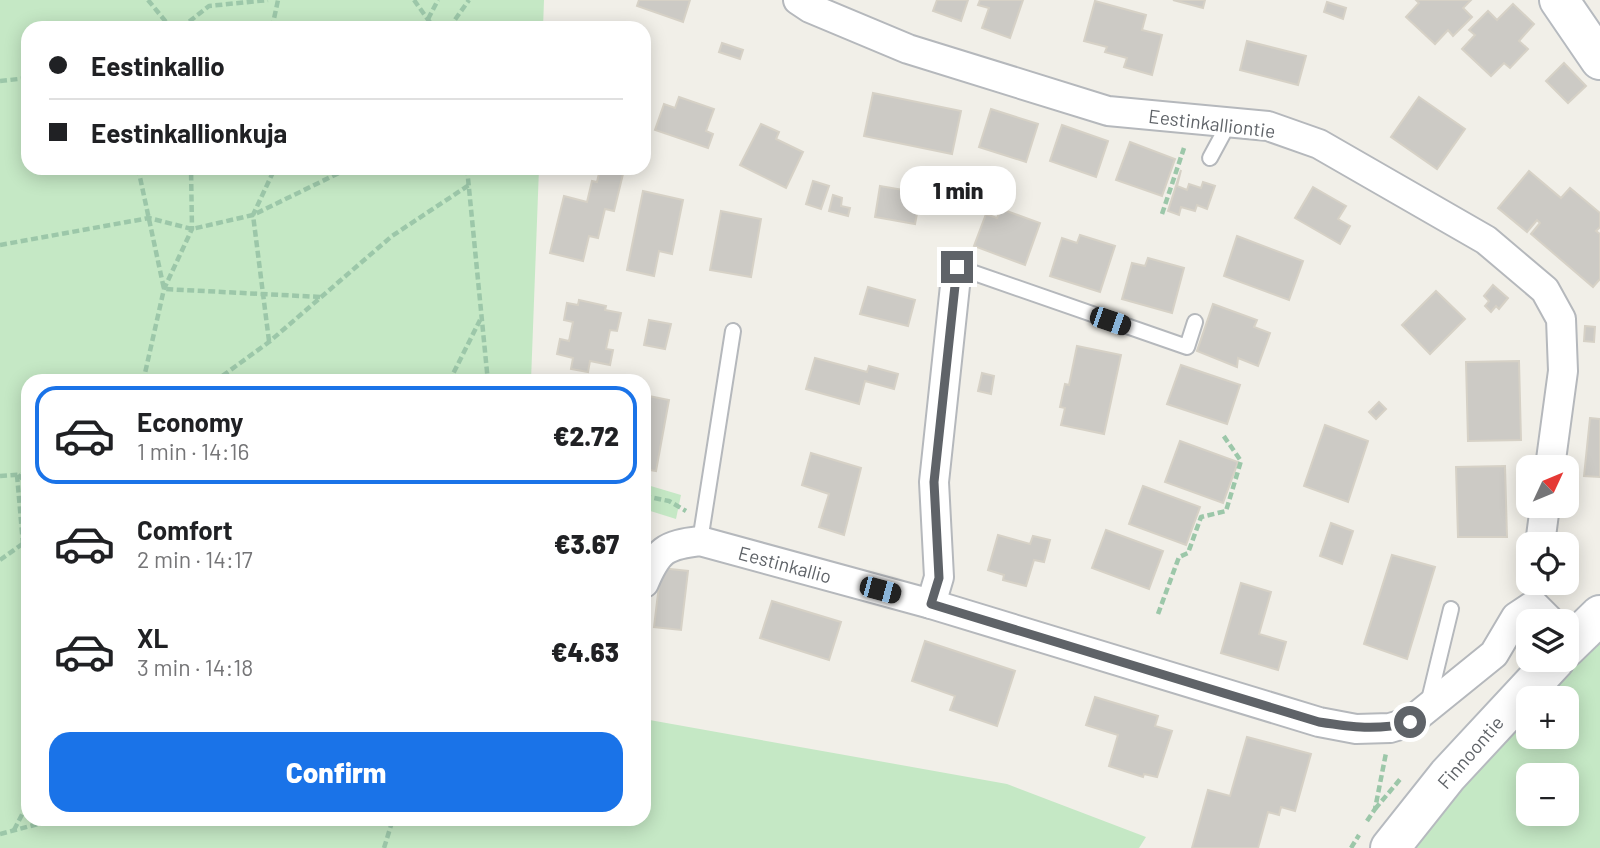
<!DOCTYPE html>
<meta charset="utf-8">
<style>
body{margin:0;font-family:Barlow,sans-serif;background:#f2f2f2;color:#202124;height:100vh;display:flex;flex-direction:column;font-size:26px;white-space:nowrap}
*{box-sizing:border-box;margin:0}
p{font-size:23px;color:#757577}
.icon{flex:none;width:38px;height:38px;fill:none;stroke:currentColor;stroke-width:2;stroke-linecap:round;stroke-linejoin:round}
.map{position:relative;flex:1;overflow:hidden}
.side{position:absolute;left:21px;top:374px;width:630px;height:452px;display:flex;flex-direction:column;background:#fff;border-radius:21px;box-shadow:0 4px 18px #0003}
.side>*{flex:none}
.guide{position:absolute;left:21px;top:21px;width:630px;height:154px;border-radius:21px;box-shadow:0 4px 18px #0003;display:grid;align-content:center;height:154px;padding:0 28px;background:#fff}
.needle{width:46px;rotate:46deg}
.tools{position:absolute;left:1516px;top:455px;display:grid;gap:14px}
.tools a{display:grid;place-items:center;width:63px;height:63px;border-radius:14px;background:#fff;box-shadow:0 4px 18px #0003;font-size:35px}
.end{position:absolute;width:32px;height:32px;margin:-16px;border:9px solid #5f6368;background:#fff;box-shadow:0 0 0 4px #fff}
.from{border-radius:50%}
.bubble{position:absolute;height:49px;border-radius:21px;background:#fff;box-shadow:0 4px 18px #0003;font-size:23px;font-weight:800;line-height:49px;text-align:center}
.car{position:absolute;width:21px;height:42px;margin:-21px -10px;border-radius:9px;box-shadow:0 0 5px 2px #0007;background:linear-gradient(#222 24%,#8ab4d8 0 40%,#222 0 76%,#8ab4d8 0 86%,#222 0)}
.guide b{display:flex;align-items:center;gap:24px;height:66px;font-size:26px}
.guide b+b{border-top:2px solid #e0e0e0}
.guide i{width:18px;height:18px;background:#202124}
ul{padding:12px 0 0;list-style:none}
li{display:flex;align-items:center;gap:21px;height:98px;margin:0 14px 10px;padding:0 14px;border:4px solid transparent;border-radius:21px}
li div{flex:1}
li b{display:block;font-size:26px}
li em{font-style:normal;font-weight:800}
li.current{border-color:#1a73e8}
li>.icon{width:63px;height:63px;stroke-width:1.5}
.cta{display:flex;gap:14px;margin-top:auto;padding:14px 28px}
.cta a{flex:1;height:80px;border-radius:21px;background:#1a73e8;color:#fff;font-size:28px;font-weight:800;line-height:80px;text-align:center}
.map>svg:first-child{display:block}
</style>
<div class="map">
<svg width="1600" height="848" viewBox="0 0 1600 848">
<rect width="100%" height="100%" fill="#f1efe8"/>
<!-- green -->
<g fill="#c5e8c5" fill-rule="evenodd">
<polygon points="0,0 544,0 543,28 28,28 28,168 539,168 531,381 28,382 28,819 644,819 644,719 1007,784 1146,837 1139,848 0,848"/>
<polygon points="644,484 681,495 676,519 644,509"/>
<path d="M 1600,638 L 1600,848 L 1413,848 L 1473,772 L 1528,714 L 1528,737 L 1566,737 L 1566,698 L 1543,698 ZM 1528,775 L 1566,775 L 1566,814 L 1528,814 Z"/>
</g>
<!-- building -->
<g fill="#cccac5" stroke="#d6d1c6" stroke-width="2">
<polygon points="639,0 690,0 683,22 637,6"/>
<polygon points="937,0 968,0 961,21 933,11"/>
<polygon points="980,0 1023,0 1010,38 982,28 989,8 978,5"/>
<polygon points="1173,0 1205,0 1203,8"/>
<polygon points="1416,0 1471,0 1463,8 1472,17 1453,36 1448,30 1435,44 1406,17 1419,3"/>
<polygon points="1095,1 1146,15 1142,30 1162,35 1152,75 1124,67 1127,58 1105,52 1107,47 1084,41"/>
<polygon points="1327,2 1346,8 1343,19 1324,12"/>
<polygon points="1513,4 1534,24 1519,41 1528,49 1510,68 1504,63 1491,76 1462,49 1475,35 1469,30 1488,11 1497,20"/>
<polygon points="1247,41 1306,56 1298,85 1240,70"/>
<polygon points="722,43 743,50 740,59 719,52"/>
<polygon points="1564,63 1586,86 1568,103 1546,81"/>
<polygon points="873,93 961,111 952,154 864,136"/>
<polygon points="679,97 714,109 706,131 713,134 708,148 655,130 664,104 675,108"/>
<polygon points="1419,97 1465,129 1437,169 1391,137"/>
<polygon points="991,109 1038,124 1026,162 979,147"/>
<polygon points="761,124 779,132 776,139 803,152 786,188 740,165"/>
<polygon points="1062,125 1108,141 1096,177 1050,161"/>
<polygon points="1130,142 1175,159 1162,196 1116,180"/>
<polygon points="600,169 623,174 614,211 605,209 598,238 589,236 583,261 550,253 564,196 587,202 592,181 597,182"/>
<polygon points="1181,170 1177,186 1187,190 1189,184 1201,188 1203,182 1215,186 1207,209 1197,205 1195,211 1181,207 1179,215 1168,211"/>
<polygon points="1529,171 1561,198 1570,188 1600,213 1600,227 1596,231 1600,234 1600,279 1593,287 1531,234 1540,223 1537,220 1527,232 1498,208"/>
<polygon points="813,181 829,186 821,209 806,204"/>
<polygon points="880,186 921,193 915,224 875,217"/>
<polygon points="1313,187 1346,206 1338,219 1350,226 1340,244 1295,218"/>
<polygon points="643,191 683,200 672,254 659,251 654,276 627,270"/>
<polygon points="833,195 842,198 841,206 850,208 848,216 829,211"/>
<polygon points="1001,209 1040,223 1025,265 974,246 986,214 997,218"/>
<polygon points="721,211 761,219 751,277 710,270"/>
<polygon points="1080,235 1115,246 1100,292 1050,276 1062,238 1077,243"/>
<polygon points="1237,236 1303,261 1289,300 1224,276"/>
<polygon points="1148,258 1184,268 1172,313 1122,299 1132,263 1145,266"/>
<polygon points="1493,285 1508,298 1499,309 1496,306 1491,312 1485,306 1489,301 1484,296"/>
<polygon points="868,287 915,300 908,326 860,314"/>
<polygon points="1436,291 1465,319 1430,354 1402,325"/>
<polygon points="579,300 606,306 605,310 621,313 617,331 610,330 606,349 613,350 610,365 590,361 588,372 571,369 573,358 557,354 560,339 569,341 573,322 564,320 567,303 578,305"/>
<polygon points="1213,304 1257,320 1254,327 1270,333 1258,366 1238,358 1237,367 1197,351"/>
<polygon points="649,320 671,324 665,349 644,345"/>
<polygon points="1585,326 1595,327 1594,342 1584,341"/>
<polygon points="1077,346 1121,355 1104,434 1061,425 1065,408 1060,407 1065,384 1069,385"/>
<polygon points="815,358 867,372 869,366 898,374 894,389 865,381 859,404 806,389"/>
<polygon points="1519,361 1521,440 1468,441 1466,362"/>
<polygon points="1181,365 1240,385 1227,424 1167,404"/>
<polygon points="982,373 994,376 991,394 978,391"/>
<polygon points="644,395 669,400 656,471 644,469"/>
<polygon points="1379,402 1386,409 1376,419 1369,412"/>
<polygon points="1590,418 1600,419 1600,477 1584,476"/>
<polygon points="1325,425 1368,441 1348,502 1304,486"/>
<polygon points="1180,441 1238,462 1223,503 1165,482"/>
<polygon points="811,453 861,468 844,535 819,527 829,494 802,485"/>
<polygon points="1505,466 1507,537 1458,537 1456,467"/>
<polygon points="1143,486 1200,507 1186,545 1129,524"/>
<polygon points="1331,523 1353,531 1342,564 1320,556"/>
<polygon points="1106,530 1163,551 1149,589 1092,568"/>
<polygon points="998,535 1030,544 1033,536 1050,540 1044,562 1034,560 1026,586 1003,580 1004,575 988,570"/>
<polygon points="1392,555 1435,567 1407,659 1364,644"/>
<polygon points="661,568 688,571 681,630 654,627"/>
<polygon points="1241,583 1271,592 1259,634 1286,642 1278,670 1221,653"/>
<polygon points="772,601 841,622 829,660 760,638"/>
<polygon points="925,641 1015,671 997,726 950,710 955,696 912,681"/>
<polygon points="1095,697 1158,716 1155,726 1172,731 1157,777 1144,774 1143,777 1109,766 1118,735 1086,725"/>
<polygon points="1247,737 1311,754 1295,811 1281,807 1279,815 1268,812 1258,848 1192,848 1208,790 1230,796"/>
</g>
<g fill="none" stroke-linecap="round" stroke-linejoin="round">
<defs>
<g id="lane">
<polyline points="1210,158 1230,121"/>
<polyline points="957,267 1187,347 1195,322"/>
<polyline points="700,541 733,331"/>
<polyline points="1428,704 1451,609"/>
</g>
<g id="street">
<polyline points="798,0 810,8 908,49 1108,111 1268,126 1319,144 1486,240 1545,290 1561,319 1563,371 1550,467"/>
<polyline points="1540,544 1545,506"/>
<path d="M 644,583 C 658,550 665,545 700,541 L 931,604 L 1319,722 L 1356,729 L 1390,728 L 1410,722 L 1494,654 L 1516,617 L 1534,605 L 1550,621"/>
<polyline points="931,604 939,577 934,482 957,267"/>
</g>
<g id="secondary">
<polyline points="1559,0 1600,60"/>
<polyline points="1566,648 1600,615"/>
<polyline points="1390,848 1448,775 1555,660"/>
</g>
</defs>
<!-- lane casing -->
<use href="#lane" stroke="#b5b8bc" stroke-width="18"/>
<!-- street casing -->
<use href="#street" stroke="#b5b8bc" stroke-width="32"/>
<!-- secondary casing -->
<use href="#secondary" stroke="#b6babf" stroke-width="42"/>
<!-- path -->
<g stroke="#9cc7a9" stroke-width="4.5" stroke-dasharray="7 3.5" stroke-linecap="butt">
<polyline points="148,0 171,28"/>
<polyline points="414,0 434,28"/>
<polyline points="428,19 438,0"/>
<polyline points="181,28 209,6 268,0"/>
<polyline points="272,28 278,0"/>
<polyline points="449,28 469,0"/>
<polyline points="0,81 28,78"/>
<polyline points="138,168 164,289 321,297"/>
<polyline points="467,168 488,382"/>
<polyline points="1162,214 1184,148"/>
<polyline points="0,245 149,218 192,229 253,215 349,168"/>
<polyline points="269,341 253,215 275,168"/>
<polyline points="143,382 164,289 192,229 191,168"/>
<polyline points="214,382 269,342 392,236 469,185"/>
<polyline points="449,382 480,320"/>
<polyline points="17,475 23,544"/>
<polyline points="18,475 28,483"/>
<polyline points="0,476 28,474"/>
<polyline points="644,496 669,501 686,511"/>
<polyline points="0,560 28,540"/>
<polyline points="1158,614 1179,557 1188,553 1201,517 1226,511 1241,461 1223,435"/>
<polyline points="1375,809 1402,777"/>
<polyline points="1367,821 1375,809 1386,753"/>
<polyline points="14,830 28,803"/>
<polyline points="0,834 57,819"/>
<polyline points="384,848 393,819"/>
<polyline points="1351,848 1359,835"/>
</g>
<!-- lane -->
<use href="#lane" stroke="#fff" stroke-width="14"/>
<!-- street -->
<use href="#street" stroke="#fff" stroke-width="28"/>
<!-- secondary -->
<use href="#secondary" stroke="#fff" stroke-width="38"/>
</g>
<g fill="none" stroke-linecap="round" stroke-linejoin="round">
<!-- route -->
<path stroke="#5f6368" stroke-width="9" d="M 957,267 L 934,482 L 939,578 L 931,604 L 1319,722 C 1351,727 1378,731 1410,722"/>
</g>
<g text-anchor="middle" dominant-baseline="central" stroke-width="6" stroke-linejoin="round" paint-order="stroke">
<!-- street labels -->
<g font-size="19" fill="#5f6368" stroke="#fff">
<text transform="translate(1212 123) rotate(7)">Eestinkalliontie</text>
<text transform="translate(785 564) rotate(15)">Eestinkallio</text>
<text transform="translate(1470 752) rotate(-49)">Finnoontie</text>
</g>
</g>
</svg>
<div class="tools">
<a><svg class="needle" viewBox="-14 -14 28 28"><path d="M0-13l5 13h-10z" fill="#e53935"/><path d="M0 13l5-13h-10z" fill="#757577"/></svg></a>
<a><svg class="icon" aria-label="locate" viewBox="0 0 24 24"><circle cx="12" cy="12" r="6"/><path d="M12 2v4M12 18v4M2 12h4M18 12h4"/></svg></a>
<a><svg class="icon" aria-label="layers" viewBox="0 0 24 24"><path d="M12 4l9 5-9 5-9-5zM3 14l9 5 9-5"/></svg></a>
<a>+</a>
<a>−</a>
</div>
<i class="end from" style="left:1410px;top:722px"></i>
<i class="end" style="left:957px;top:267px"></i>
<div class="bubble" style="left:900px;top:166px;width:116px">1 min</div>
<i class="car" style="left:1110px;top:321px;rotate:109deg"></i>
<i class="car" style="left:880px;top:590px;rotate:105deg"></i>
<div class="guide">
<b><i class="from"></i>Eestinkallio</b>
<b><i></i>Eestinkallionkuja</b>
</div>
<section class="side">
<ul>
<li class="current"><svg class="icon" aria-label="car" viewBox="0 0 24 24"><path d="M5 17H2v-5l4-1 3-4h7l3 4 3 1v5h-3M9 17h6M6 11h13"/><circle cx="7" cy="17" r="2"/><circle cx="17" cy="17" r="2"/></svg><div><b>Economy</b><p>1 min · 14:16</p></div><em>€2.72</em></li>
<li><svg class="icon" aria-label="car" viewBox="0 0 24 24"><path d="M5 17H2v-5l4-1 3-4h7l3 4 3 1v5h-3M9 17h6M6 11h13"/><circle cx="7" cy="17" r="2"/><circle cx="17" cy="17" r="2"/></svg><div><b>Comfort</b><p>2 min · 14:17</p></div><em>€3.67</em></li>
<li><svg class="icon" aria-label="car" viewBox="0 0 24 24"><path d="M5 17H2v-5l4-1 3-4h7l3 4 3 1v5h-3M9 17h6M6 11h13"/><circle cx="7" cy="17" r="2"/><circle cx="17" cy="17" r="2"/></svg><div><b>XL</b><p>3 min · 14:18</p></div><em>€4.63</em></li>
</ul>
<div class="cta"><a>Confirm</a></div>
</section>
</div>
